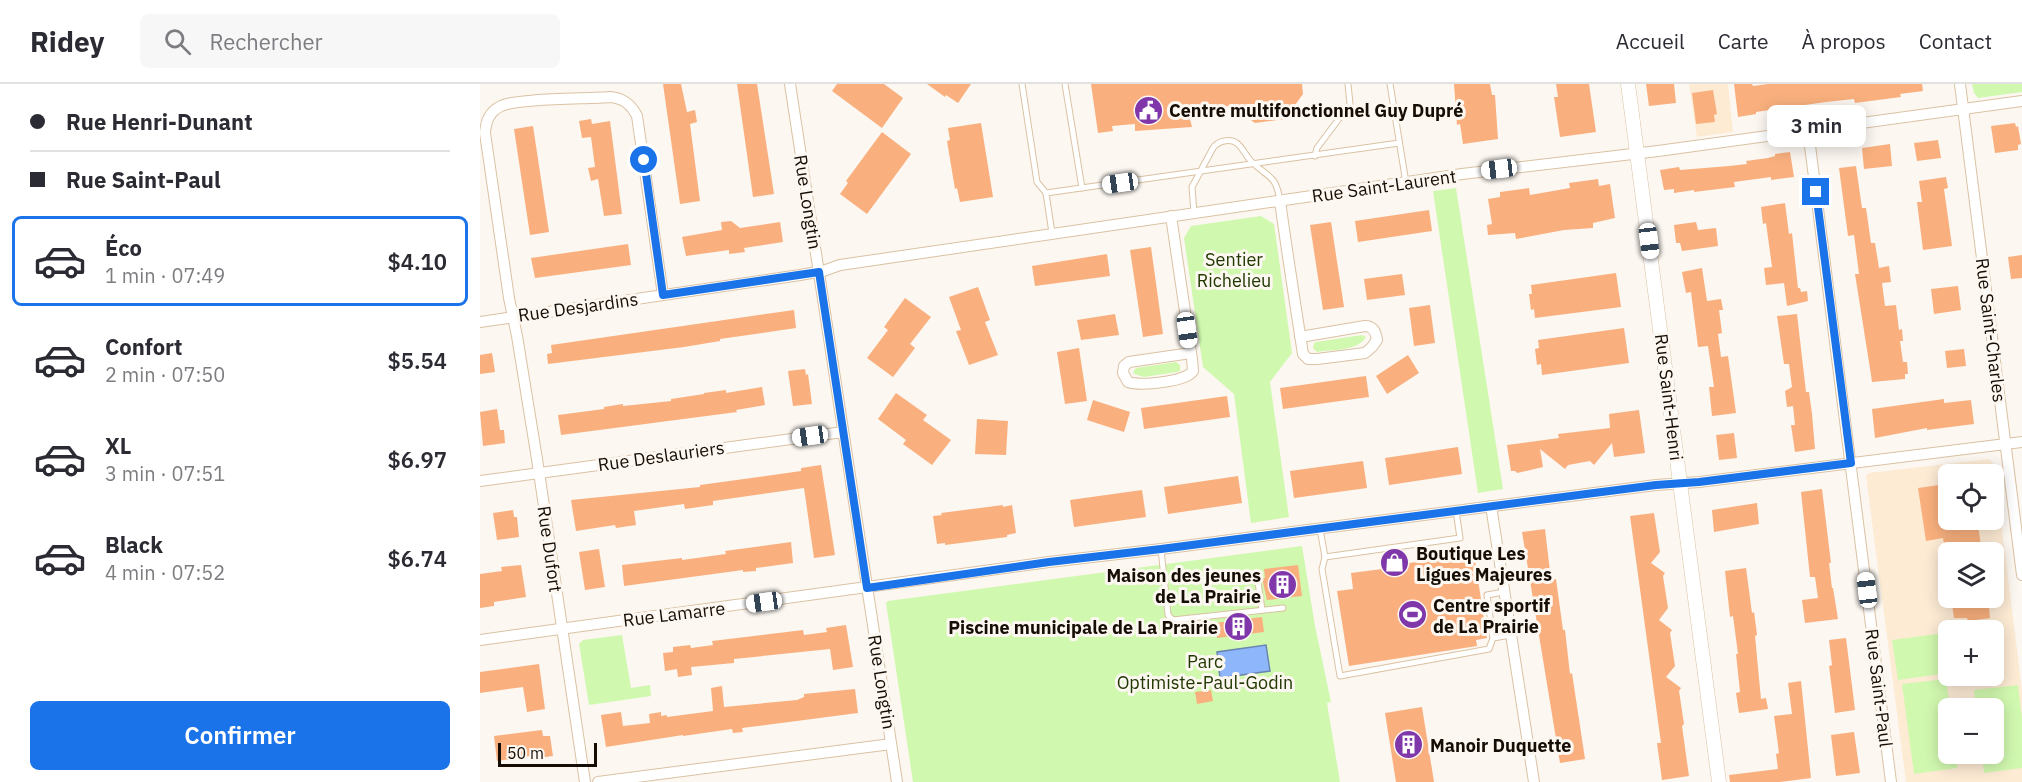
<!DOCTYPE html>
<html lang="fr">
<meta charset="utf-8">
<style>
body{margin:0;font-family:"IBM Plex Sans",sans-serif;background:#f7f7f7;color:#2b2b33;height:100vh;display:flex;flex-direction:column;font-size:22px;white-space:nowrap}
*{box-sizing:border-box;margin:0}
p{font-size:20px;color:#7c7c81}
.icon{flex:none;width:33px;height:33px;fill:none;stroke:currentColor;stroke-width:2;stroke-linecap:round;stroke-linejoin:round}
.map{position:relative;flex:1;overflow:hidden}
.sheet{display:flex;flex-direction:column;background:#fff;width:480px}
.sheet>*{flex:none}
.guide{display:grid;align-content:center;height:132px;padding:0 30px;background:#fff}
.tools{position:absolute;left:1458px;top:380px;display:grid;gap:12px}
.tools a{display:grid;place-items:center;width:66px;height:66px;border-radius:9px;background:#fff;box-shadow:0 3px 15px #0003;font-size:30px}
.scale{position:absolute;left:18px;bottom:15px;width:99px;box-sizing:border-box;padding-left:6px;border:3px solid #160d04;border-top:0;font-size:16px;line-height:21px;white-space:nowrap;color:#160d04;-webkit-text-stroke:4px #fcf7f1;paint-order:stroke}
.end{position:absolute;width:27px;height:27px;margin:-14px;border:8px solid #1a73e8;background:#fff;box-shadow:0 0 0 3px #fff}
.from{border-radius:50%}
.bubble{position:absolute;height:42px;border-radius:9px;background:#fff;box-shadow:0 3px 15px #0003;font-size:20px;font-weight:600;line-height:42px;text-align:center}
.car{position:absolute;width:18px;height:36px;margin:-18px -9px;border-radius:8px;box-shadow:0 0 4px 2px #0007;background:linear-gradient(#fff 24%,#345 0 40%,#fff 0 76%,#345 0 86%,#fff 0)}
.guide b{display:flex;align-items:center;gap:21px;height:57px;font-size:22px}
.guide b+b{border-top:2px solid #e1e1e2}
.guide i{width:15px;height:15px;background:#2b2b33}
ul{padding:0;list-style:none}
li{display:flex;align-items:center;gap:18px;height:90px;margin:0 12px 9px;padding:0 18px;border:3px solid transparent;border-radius:9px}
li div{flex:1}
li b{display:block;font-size:22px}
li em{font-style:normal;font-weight:600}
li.selected{border-color:#1a73e8}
li>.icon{width:54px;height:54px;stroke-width:1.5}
.cta{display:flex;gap:12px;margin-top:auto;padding:12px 30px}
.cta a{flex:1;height:69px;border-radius:9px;background:#1a73e8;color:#fff;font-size:24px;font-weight:600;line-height:69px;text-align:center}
header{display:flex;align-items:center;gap:36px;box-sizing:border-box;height:84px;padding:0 30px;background:#fff;border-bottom:2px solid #e1e1e2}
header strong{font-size:28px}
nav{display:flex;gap:33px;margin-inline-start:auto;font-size:21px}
.search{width:420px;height:54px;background:#f7f7f7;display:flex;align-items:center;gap:15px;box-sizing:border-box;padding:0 21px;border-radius:9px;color:#7c7c81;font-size:22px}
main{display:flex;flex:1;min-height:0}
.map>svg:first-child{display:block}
</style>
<header>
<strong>Ridey</strong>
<div class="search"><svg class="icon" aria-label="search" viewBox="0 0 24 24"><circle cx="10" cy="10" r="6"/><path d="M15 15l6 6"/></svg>Rechercher</div>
<nav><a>Accueil</a><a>Carte</a><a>À propos</a><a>Contact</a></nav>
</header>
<main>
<section class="sheet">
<div class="guide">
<b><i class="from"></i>Rue Henri-Dunant</b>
<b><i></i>Rue Saint-Paul</b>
</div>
<ul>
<li class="selected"><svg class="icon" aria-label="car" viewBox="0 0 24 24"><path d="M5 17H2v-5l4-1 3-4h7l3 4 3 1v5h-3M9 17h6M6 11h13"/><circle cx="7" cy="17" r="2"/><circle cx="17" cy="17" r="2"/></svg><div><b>Éco</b><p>1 min · 07:49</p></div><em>$4.10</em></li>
<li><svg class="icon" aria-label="car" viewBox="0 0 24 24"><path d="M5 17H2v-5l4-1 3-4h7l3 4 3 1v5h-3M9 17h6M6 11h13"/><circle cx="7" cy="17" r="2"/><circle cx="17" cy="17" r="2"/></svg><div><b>Confort</b><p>2 min · 07:50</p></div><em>$5.54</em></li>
<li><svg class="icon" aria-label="car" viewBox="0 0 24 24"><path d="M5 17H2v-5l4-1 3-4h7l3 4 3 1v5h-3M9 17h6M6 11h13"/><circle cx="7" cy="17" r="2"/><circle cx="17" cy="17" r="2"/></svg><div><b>XL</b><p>3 min · 07:51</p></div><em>$6.97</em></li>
<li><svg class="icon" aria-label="car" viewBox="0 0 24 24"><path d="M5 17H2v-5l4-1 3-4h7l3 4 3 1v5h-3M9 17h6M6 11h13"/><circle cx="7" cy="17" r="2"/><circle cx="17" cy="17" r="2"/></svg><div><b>Black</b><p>4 min · 07:52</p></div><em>$6.74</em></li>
</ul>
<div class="cta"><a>Confirmer</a></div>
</section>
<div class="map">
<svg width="1542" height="698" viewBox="0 0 1542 698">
<rect width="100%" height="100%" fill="#fcf7f1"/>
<!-- built -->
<g fill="#fdebd4" fill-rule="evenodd">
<polygon points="1209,0 1248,0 1253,48 1217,53"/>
<path d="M 1509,375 L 1514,380 L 1542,606 L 1542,698 L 1426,698 L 1386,392 L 1389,389 ZM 1468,390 L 1514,390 L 1514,435 L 1468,435 ZM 1468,468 L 1514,468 L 1514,513 L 1468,513 ZM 1468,546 L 1514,546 L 1514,591 L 1468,591 ZM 1468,624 L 1514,624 L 1514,669 L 1468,669 Z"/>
</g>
<!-- green -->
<g fill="#d1f8af">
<polygon points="1492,0 1542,0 1542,8 1498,14 1494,9"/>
<polygon points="976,104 1023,405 998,409 953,107"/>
<polygon points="781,132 794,140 812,269 790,298 809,433 771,439 754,310 723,283 704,154 711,142"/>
<path d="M 882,251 L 886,253 C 877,268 852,265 837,268 L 833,264 L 834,259 L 836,258 Z"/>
<polygon points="696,278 700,281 700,287 697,288 664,293 654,290 653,288 656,284"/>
<polygon points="822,462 835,542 851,618 847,619 860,698 433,698 406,519 408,517"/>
<polygon points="1464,549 1468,569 1468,589 1418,596 1412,556"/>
<polygon points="142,551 151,604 170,601 171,612 109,621 99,560 103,556"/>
<polygon points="1466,595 1470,624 1468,669 1476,669 1477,684 1434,690 1422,600"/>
<polygon points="1538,601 1542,635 1542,684 1504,689 1502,669 1514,669 1514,624 1496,624 1494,606"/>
</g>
<!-- water -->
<polygon fill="#8db7fa" stroke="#6984b0" stroke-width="1.5" points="786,561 790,587 740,594 737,568"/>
<!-- building -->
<g fill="#f9b07e">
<polygon points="183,0 201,0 207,28 215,26 217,38 210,40 220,117 200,120"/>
<polygon points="257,0 277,0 294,110 273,113"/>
<polygon points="357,0 404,0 423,14 402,44 352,7"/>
<polygon points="447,0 491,0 478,19 466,11 465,13"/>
<polygon points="611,0 822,0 823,10 805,35 775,39 751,22 720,25 721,29 709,31 712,43 655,47 655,40 632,42 633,47 618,49"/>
<polygon points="974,0 1010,0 1012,11 1015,11 1018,55 983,60 980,40 977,41"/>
<polygon points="1076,0 1109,0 1116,48 1080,53 1074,13 1078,13"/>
<polygon points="1166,0 1194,0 1196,19 1169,22"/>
<polygon points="1254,0 1272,0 1273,2 1288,0 1442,0 1443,7 1420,10 1421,13 1375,19 1374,15 1346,18 1276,28 1276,30 1258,33"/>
<polygon points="1233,6 1237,30 1234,31 1235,38 1216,40 1212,9"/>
<polygon points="111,35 112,40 130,37 142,130 124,132 118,95 111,97 108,84 115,83 111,53 102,54 99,37"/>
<polygon points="501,39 513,113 480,118 477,104 475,105 467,57 470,56 468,44"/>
<polygon points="1535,39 1536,43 1538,42 1541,60 1538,61 1538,66 1515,69 1511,42"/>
<polygon points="53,42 69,148 50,151 34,45"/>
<polygon points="402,48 431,70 387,130 360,110 368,99 366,97"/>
<polygon points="1458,56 1461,74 1437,77 1434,59"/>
<polygon points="1410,60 1412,82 1384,85 1382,64"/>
<polygon points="1310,68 1314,93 1291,96 1291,93 1254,98 1255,103 1214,108 1214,106 1194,109 1194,105 1184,106 1180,86 1199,83 1200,86 1249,82 1267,80 1266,77 1288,74 1295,72 1295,70"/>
<polygon points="1376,82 1382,124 1386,124 1391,159 1395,159 1399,184 1409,182 1411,198 1402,199 1405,222 1416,221 1419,246 1422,245 1423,257 1420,257 1423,278 1427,278 1428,290 1425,290 1425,295 1392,298 1391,291 1375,190 1379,190 1374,151 1368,152 1359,84"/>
<polygon points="1466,93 1468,104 1464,105 1472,162 1443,166 1437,118 1442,118 1439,97"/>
<polygon points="1118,95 1119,102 1130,100 1135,134 1113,139 1113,144 1084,146 1036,155 1035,149 1008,151 1007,141 1012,140 1008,115 1020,113 1020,108 1049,104 1050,111 1090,104 1089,99"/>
<polygon points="1305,119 1309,150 1312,149 1318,204 1320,204 1321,208 1327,207 1328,217 1307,222 1304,199 1286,201 1284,184 1292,183 1286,139 1283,140 1281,123"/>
<polygon points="949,126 952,147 878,158 875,137"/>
<polygon points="251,137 260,144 300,138 303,158 264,164 265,168 249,170 249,166 206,172 202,153 242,146 241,138"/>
<polygon points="851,138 864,223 843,226 830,141"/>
<polygon points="1216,138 1218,146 1236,144 1238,162 1202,167 1200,159 1196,159 1194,141"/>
<polygon points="148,160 151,181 55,194 51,174"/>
<polygon points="671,163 683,250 663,253 650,166"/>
<polygon points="627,170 630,192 555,202 552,182"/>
<polygon points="1542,171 1542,194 1531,195 1528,173"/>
<polygon points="1222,184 1227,217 1241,215 1243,226 1239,226 1242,249 1238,250 1241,273 1248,272 1256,329 1232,332 1229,303 1234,303 1228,262 1218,263 1211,208 1206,209 1202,188"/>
<polygon points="1136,189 1141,223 1055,234 1054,225 1051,226 1049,210 1052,210 1051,201"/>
<polygon points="922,190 925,211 887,216 884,195"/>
<polygon points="1478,202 1481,226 1454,230 1451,205"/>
<polygon points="498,203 510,236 505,238 518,271 489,281 476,247 481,246 469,213"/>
<polygon points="425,214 451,233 430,260 435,264 413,293 387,274 408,246 404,243"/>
<polygon points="950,221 955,259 934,262 929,224"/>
<polygon points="314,226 316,244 240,255 240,257 204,263 68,280 67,270 72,269 71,261"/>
<polygon points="635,230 639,251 601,256 597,236"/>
<polygon points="1317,230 1326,308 1329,308 1332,330 1335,365 1315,368 1311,341 1315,341 1313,322 1307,323 1305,307 1312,303 1309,280 1304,280 1297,232"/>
<polygon points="1144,244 1149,279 1062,291 1061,280 1057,281 1055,265 1059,264 1058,256"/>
<polygon points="599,264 607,317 585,320 577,268"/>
<polygon points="1484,265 1486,282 1467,284 1465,267"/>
<polygon points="12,269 15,288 0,290 0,271"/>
<polygon points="928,271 939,289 907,310 896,292"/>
<polygon points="325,285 326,291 328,290 332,320 313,322 308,287"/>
<polygon points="886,292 889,313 803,325 800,304"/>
<polygon points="282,303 285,321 256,326 257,328 81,351 78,331 124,325 124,323 143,320 143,322 191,317 191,315 224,310 224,309 246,306 246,309"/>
<polygon points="416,309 447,331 443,336 471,356 452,381 423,360 426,356 398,335"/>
<polygon points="747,312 750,333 664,345 661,324"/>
<polygon points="1464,315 1464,319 1491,316 1494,340 1447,346 1447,344 1395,354 1392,325"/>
<polygon points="613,316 650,328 644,348 607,336"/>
<polygon points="17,325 20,346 24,346 25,359 3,362 0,328"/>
<polygon points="1159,326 1165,369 1134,373 1132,359 1114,381 1110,377 1088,381 1085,385 1060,365 1063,383 1037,389 1035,387 1031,387 1027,361 1079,354 1078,350 1130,344 1129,330"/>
<polygon points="497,335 528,337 526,371 495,370"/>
<polygon points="1254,349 1257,374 1239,376 1236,351"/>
<polygon points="978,363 982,390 909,401 905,374"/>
<polygon points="883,377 887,404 814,414 810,387"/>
<polygon points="341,381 355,471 334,474 324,404 233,417 233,421 205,425 204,420 154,427 156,441 136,444 135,441 96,447 91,416 220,403 220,401 321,387 321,384"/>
<polygon points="758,392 762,419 688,430 684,403"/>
<polygon points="1466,400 1468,435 1497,435 1502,468 1465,468 1463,454 1446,457 1438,404"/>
<polygon points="1342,405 1351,479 1349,479 1352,504 1353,504 1358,535 1325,539 1322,516 1338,514 1335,493 1330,493 1321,408"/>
<polygon points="662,406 666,433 594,443 590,416"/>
<polygon points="1277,419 1279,440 1234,448 1232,426"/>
<polygon points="523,421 523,423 532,421 536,449 527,451 527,453 465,461 465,459 457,460 453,432 462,431 461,429"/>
<polygon points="33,426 34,433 37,433 39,453 17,456 13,429"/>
<polygon points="1174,429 1180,468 1171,479 1185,489 1183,492 1188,524 1179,536 1192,546 1190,549 1195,582 1186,593 1201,604 1199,607 1204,640 1202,642 1209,692 1182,696 1177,659 1181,659 1150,432"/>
<polygon points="1065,445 1071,496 1076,495 1083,546 1085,546 1090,590 1092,589 1105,675 1080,679 1042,448"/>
<polygon points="311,458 313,479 276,484 276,487 263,488 263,486 144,502 142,481 202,474 202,476 246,470 245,467"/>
<polygon points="119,465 125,503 105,506 99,468"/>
<polygon points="920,468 922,480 994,470 1007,554 996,556 997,562 869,582 857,507 873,505 871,489 910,484 908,470"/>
<polygon points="41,481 46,513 14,518 14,522 0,524 0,490 22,487 21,483"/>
<polygon points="818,481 822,512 787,516 782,494 785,494 784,485"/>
<polygon points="1266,484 1272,529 1274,528 1276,543 1277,551 1275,552 1281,615 1286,614 1288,625 1259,629 1256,609 1260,608 1256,570 1258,570 1253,532 1250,533 1245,487"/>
<polygon points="1471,513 1508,513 1510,534 1488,537 1487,534 1474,534"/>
<polygon points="782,533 784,548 737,554 735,539"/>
<polygon points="366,541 373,583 353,586 350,565 254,575 254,579 211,583 212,591 198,593 197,585 185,587 183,569 193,568 193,563 210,561 211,564 233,561 232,557 323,546 324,551 347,548 346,544"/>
<polygon points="1366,554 1375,626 1355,629 1349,582 1352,581 1349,556"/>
<polygon points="59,580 65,625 47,628 43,603 0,609 0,588"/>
<polygon points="1321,597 1331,694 1300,698 1250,698 1249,691 1298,685 1296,670 1299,669 1294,632 1312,630 1308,599"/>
<polygon points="242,602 244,623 317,616 324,613 324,610 375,605 378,629 262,644 263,648 253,649 252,645 203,652 203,651 126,663 121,631 141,628 143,642 170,639 169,630 181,628 181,632 187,631 187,633 233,627 231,604"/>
<polygon points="731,606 733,617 717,620 715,608"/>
<polygon points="942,623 954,698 916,698 905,629"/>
<polygon points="62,646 63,652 70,652 73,672 50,675 50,672 17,677 14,652"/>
<polygon points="1374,648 1380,689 1356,692 1351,651"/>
</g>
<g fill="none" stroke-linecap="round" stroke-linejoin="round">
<defs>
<g id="service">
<polyline points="542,0 557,98 566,109"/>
<polyline points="585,0 602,104"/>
<polyline points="910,0 926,99"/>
<polyline points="835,72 837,64 870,20 868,0"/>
<path d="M 714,129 L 712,103 L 733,64 C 736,60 739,58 744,57 C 761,53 763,71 773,79 C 790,95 796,91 800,117"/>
<polyline points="572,149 566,109 919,59"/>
<polyline points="840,445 845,473 980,454 976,427"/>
<polyline points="681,465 688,531 693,536 803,524"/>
<polyline points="845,473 842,485 860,592 1009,565 1013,554 1031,551"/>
<polyline points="777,491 782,526"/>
<polyline points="1013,554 1007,511 1024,508"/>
</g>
<g id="minor">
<polyline points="310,0 417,698"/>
<polyline points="1480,0 1542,491"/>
<polyline points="1328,46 1411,698"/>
<path d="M 800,117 C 807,168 815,219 823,270 L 828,275 L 837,275 L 885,269 L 892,263 L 897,256 C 896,248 893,242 885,242 L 820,253"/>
<path d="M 691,132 L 712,275 L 713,287 C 706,298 660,302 648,298 L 643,289 L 644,282 L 649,278 L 711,269"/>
<polyline points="0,238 320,191 343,187 360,181 982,90 1178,67 1542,17"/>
<polyline points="0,397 363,348"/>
<polyline points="1011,422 1054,698"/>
<polyline points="0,556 569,478 681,465 1176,401 1219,398 1542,358"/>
<path d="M 105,698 L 57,375 L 37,252 L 29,214 L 5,49 C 6,37 9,28 21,22 C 37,14 107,15 130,13 C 143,14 151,20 157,32 L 183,211"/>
<polyline points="118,698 411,660"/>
</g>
<polyline id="tertiary" points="1148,0 1239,698"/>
</defs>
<!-- service casing -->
<use href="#service" stroke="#dac2a3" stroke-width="7"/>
<!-- minor casing -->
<use href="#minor" stroke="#dac2a3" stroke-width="12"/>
<!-- tertiary casing -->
<use href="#tertiary" stroke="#dac2a3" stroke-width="15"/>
<!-- service -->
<use href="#service" stroke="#fff" stroke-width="5"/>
<!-- minor -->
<use href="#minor" stroke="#fff" stroke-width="10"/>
<!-- tertiary -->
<use href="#tertiary" stroke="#fff" stroke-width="14"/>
</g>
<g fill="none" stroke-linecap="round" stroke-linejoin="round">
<!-- route -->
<polyline stroke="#1a73e8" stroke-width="8" points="164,76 183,211 339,188 387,504 569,478 681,465 1176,401 1219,398 1371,379 1336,108"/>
</g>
<!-- icons -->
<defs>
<symbol id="civic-disc" viewBox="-11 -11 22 22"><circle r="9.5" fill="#7f37aa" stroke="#fcf7f1"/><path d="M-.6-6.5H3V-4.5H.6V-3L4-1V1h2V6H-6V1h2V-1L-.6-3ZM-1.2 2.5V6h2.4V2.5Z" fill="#fff"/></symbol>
<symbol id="shop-disc" viewBox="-11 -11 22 22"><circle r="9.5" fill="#7f37aa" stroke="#fcf7f1"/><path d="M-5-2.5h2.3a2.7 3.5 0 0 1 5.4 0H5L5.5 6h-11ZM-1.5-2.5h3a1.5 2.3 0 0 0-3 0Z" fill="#fff"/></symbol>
<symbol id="building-disc" viewBox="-11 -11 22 22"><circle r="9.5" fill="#7f37aa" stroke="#fcf7f1"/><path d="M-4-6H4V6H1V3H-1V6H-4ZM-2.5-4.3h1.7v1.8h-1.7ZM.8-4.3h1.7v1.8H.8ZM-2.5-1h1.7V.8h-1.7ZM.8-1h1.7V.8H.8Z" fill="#fff"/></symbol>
<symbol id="stadium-disc" viewBox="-11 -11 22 22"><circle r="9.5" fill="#7f37aa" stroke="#fcf7f1"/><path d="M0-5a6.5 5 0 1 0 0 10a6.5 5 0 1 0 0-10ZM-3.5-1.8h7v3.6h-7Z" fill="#fff"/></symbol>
</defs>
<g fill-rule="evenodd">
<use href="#civic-disc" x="652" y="10" width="33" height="33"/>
<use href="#shop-disc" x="898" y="462" width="33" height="33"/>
<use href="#building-disc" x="786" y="484" width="33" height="33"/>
<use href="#stadium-disc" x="916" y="514" width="33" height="33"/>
<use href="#building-disc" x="742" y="526" width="33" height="33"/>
<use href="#building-disc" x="912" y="644" width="33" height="33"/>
</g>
<g text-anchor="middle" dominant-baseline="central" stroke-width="6" stroke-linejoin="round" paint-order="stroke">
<!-- poi labels -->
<g font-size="18" font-weight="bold" fill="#160d04" stroke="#fcf7f1" text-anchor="start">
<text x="689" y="26">Centre multifonctionnel Guy Dupré</text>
<text x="936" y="469">Boutique Les<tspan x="936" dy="21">Ligues Majeures</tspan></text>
<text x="781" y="491" text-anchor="end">Maison des jeunes<tspan x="781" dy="21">de La Prairie</tspan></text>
<text x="953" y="521">Centre sportif<tspan x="953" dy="21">de La Prairie</tspan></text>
<text x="738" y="543" text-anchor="end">Piscine municipale de La Prairie</text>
<text x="950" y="661">Manoir Duquette</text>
</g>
<!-- street labels -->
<g font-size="18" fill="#160d04" stroke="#fcf7f1">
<text transform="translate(904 102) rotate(-8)">Rue Saint-Laurent</text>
<text transform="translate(328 118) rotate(81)">Rue Longtin</text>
<text transform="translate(98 223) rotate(-8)">Rue Desjardins</text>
<text transform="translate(1511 246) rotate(83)">Rue Saint-Charles</text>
<text transform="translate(1189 313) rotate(83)">Rue Saint-Henri</text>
<text transform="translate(181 372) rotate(-8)">Rue Deslauriers</text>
<text transform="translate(70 465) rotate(82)">Rue Dufort</text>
<text transform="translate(194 530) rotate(-7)">Rue Lamarre</text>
<text transform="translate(402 598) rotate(81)">Rue Longtin</text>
<text transform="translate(1399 604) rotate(83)">Rue Saint-Paul</text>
</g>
<!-- park labels -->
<g font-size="18" fill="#213802" stroke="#fcf7f1">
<text x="754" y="175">Sentier<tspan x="754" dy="21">Richelieu</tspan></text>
<text x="725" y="577">Parc<tspan x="725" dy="21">Optimiste-Paul-Godin</tspan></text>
</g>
</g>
</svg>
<div class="tools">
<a><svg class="icon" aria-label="locate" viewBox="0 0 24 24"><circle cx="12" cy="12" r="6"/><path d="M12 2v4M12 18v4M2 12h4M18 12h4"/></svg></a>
<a><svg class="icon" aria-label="layers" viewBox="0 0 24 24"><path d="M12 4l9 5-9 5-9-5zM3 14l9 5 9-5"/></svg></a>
<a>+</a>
<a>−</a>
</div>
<div class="scale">50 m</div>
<i class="end from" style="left:164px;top:76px"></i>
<i class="end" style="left:1336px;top:108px"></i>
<div class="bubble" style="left:1287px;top:21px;width:99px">3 min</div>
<i class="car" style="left:1019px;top:85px;rotate:263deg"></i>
<i class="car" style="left:640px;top:99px;rotate:262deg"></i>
<i class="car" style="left:1169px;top:157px;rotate:173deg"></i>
<i class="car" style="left:707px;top:246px;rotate:172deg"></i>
<i class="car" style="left:330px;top:352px;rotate:262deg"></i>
<i class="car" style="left:1387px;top:506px;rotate:353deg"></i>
<i class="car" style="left:284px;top:518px;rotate:262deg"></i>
</div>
</main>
